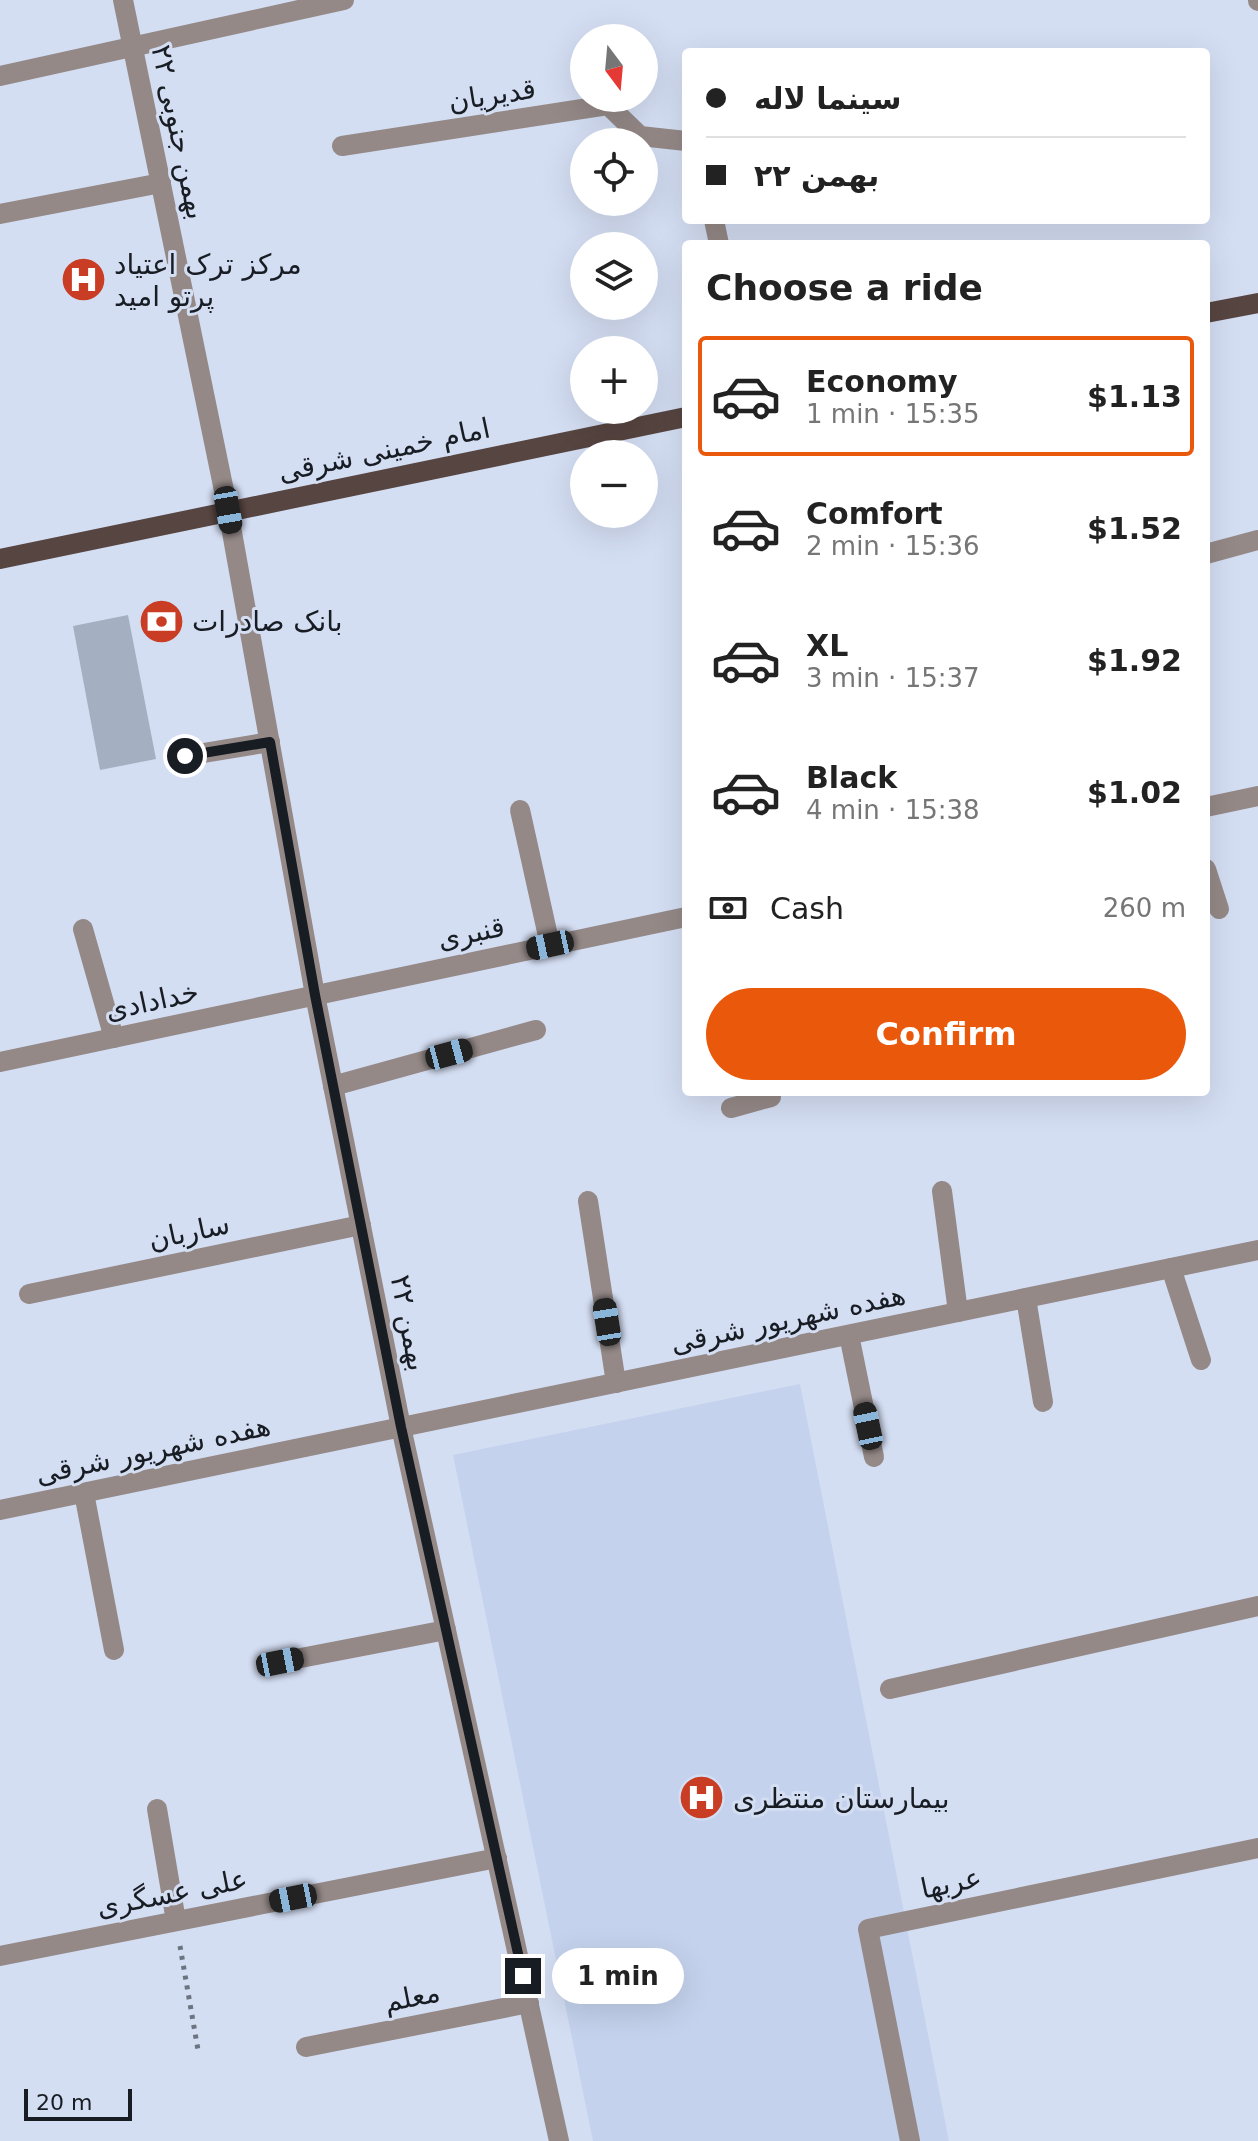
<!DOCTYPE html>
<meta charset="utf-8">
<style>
body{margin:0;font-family:"DejaVu Sans","Noto Naskh Arabic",sans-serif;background:#f6f6f6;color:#222;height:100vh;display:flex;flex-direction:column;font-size:30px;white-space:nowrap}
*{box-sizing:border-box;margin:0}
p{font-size:26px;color:#767676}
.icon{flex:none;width:44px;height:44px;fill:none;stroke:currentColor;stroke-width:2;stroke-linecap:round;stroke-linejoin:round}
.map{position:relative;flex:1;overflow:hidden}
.drawer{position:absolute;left:682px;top:240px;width:528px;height:856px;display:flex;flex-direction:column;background:#fff;border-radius:8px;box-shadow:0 8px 32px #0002}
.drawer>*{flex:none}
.banner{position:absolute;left:682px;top:48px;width:528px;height:176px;border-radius:8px;box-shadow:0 8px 32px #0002;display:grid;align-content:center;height:176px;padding:0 24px;background:#fff}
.needle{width:52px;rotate:164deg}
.buttons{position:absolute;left:570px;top:24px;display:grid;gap:16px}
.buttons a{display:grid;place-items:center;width:88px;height:88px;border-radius:50%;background:#fff;box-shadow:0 8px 32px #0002;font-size:40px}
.scale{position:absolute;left:24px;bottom:20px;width:108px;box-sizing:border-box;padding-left:8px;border:4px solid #181c23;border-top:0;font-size:22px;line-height:28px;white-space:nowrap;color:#181c23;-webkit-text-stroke:6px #d4def3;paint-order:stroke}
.end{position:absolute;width:36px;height:36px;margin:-18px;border:10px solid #181c23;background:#fff;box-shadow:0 0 0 4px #fff}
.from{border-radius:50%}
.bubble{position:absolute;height:56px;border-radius:28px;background:#fff;box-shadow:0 8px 32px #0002;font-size:26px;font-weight:800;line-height:56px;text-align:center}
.car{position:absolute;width:24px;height:48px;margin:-24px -12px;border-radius:10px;box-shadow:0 0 6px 2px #0007;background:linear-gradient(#222 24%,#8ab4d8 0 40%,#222 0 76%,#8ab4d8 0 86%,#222 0)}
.banner b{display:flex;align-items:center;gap:28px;height:76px;font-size:30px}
.banner b+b{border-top:2px solid #e0e0e0}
.banner i{width:20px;height:20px;background:#222}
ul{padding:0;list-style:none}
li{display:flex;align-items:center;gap:24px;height:120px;margin:0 16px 12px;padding:0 8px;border:4px solid transparent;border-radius:8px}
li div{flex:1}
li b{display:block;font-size:30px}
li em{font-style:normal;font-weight:800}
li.on{border-color:#ea580c}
li>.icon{width:72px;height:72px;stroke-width:1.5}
h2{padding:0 24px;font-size:36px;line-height:96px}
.pay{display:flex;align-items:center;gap:20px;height:88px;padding:0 24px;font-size:30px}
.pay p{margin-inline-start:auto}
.cta{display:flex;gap:16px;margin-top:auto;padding:16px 24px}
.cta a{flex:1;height:92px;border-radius:48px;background:#ea580c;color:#fff;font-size:32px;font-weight:800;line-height:92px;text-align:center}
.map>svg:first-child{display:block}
</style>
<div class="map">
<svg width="1258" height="2141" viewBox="0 0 1258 2141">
<rect width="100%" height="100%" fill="#d4def3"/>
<!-- built -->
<polygon fill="#c4d2ed" points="800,1384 949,2141 593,2141 453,1455"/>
<!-- building -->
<polygon fill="#a5afc2" points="128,615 156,759 100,770 73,626"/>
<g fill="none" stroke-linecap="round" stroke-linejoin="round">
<!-- path -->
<polyline stroke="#6d7481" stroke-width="5" stroke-dasharray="4 6" stroke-linecap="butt" points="180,1946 198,2050"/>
<!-- minor -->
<g stroke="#948987" stroke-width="20">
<polyline points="123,0 228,510 315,995 401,1427 559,2141"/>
<polyline points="1258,0 1258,1"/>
<polyline points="0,76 344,0"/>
<polyline points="342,146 608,105 640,136 686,141"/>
<polyline points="0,214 161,183"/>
<polyline points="714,220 719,244"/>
<polyline points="1206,554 1258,540"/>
<polyline points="185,756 270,742"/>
<polyline points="1206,807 1258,796"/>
<polyline points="520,810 550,945"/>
<polyline points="1206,869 1219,909"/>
<polyline points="83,929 114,1038"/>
<polyline points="0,1062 686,917"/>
<polyline points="333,1086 536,1030"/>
<polyline points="731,1108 771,1097 770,1092"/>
<polyline points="942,1191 958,1312"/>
<polyline points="588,1201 616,1383"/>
<polyline points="1171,1268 1201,1360"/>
<polyline points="29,1294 361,1225"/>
<polyline points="1026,1298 1043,1402"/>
<polyline points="849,1335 874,1457"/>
<polyline points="84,1493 114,1650"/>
<polyline points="0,1510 1258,1250"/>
<polyline points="280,1662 446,1630"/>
<polyline points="890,1689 1258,1606"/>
<polyline points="157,1809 176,1921"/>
<polyline points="0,1956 497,1858"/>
<polyline points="306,2047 529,2003"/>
<polyline points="910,2141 868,1929 1258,1848"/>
</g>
<!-- major -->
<g stroke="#574541" stroke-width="20">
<polyline points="1206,313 1258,303"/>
<polyline points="0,559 686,417"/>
</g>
</g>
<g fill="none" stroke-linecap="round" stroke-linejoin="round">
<!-- route -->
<polyline stroke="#181c23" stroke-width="10" points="185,756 270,742 315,995 401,1427 523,1976"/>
</g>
<!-- icons -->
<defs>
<symbol id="hospital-disc" viewBox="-11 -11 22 22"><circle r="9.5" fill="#c83d23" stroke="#d4def3"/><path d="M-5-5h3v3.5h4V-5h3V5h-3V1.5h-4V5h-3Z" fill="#fff"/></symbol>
<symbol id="bank-disc" viewBox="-11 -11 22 22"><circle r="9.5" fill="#c83d23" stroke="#d4def3"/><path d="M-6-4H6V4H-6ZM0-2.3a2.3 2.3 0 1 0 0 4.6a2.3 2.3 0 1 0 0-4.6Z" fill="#fff"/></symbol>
</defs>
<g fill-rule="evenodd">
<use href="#hospital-disc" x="58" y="254" width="51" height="51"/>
<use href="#bank-disc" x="136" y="596" width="51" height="51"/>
<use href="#hospital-disc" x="676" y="1772" width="51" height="51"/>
</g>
<g text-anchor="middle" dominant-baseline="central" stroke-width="6" stroke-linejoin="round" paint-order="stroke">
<!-- street labels -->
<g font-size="28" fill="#181c23" stroke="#d4def3">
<text transform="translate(492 95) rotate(-9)">قدیریان</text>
<text transform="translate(179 132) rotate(78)">۲۲ بهمن جنوبی</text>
<text transform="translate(384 450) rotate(-12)">امام خمینی شرقی</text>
<text transform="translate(471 933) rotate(-12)">قنبری</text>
<text transform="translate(152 1001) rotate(-12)">خدادادی</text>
<text transform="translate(189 1232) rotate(-12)">ساربان</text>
<text transform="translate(788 1319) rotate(-12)">هفده شهریور شرقی</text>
<text transform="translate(409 1323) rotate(79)">۲۲ بهمن</text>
<text transform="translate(153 1450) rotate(-12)">هفده شهریور شرقی</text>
<text transform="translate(951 1883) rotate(-12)">عربها</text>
<text transform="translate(172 1893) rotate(-11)">علی عسگری</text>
<text transform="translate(412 1997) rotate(-11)">معلم</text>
</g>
<!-- poi labels -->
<g font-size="28" fill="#181c23" stroke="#d4def3" text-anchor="start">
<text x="114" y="264">مرکز ترک اعتیاد<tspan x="114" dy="32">پرتو امید</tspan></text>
<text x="192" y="621">بانک صادرات</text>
<text x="733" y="1798">بیمارستان منتظری</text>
</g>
</g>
</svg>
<div class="buttons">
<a><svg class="needle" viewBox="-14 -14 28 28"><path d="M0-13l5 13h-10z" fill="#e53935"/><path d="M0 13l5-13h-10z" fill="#767676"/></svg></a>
<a><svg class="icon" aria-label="locate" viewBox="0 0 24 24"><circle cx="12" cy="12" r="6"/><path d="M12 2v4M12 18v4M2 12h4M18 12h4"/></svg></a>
<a><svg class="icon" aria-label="layers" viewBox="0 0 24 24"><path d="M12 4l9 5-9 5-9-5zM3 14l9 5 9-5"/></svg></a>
<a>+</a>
<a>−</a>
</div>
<div class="scale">20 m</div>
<i class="end from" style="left:185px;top:756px"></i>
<i class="end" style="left:523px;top:1976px"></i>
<div class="bubble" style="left:552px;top:1948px;width:132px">1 min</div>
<i class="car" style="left:228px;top:510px;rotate:170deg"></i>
<i class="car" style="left:550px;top:945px;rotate:258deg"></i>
<i class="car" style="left:449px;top:1054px;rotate:75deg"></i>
<i class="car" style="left:607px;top:1322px;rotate:351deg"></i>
<i class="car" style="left:868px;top:1426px;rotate:348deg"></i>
<i class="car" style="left:280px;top:1662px;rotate:79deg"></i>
<i class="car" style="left:293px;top:1898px;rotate:259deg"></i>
<div class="banner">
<b><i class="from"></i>سینما لاله</b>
<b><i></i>۲۲ بهمن</b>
</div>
<section class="drawer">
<h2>Choose a ride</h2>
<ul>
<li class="on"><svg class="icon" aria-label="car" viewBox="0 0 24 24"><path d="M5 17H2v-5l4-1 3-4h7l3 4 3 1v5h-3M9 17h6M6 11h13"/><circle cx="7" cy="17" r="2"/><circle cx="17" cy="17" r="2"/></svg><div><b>Economy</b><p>1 min · 15:35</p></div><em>$1.13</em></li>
<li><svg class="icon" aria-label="car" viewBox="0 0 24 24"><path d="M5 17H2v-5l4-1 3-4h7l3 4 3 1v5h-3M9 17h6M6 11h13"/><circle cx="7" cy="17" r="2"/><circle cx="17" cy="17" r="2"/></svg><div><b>Comfort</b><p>2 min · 15:36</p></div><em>$1.52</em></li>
<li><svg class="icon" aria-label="car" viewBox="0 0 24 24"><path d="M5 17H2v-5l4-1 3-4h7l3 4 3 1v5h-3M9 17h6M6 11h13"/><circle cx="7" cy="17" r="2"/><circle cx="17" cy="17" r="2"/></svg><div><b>XL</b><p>3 min · 15:37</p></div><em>$1.92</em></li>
<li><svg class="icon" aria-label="car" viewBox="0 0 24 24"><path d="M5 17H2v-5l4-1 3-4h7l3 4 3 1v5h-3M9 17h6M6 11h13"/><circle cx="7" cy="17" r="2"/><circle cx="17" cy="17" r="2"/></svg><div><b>Black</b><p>4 min · 15:38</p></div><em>$1.02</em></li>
</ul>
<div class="pay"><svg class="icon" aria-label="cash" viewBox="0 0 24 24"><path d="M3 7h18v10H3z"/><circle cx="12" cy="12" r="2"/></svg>Cash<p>260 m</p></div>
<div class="cta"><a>Confirm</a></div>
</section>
</div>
